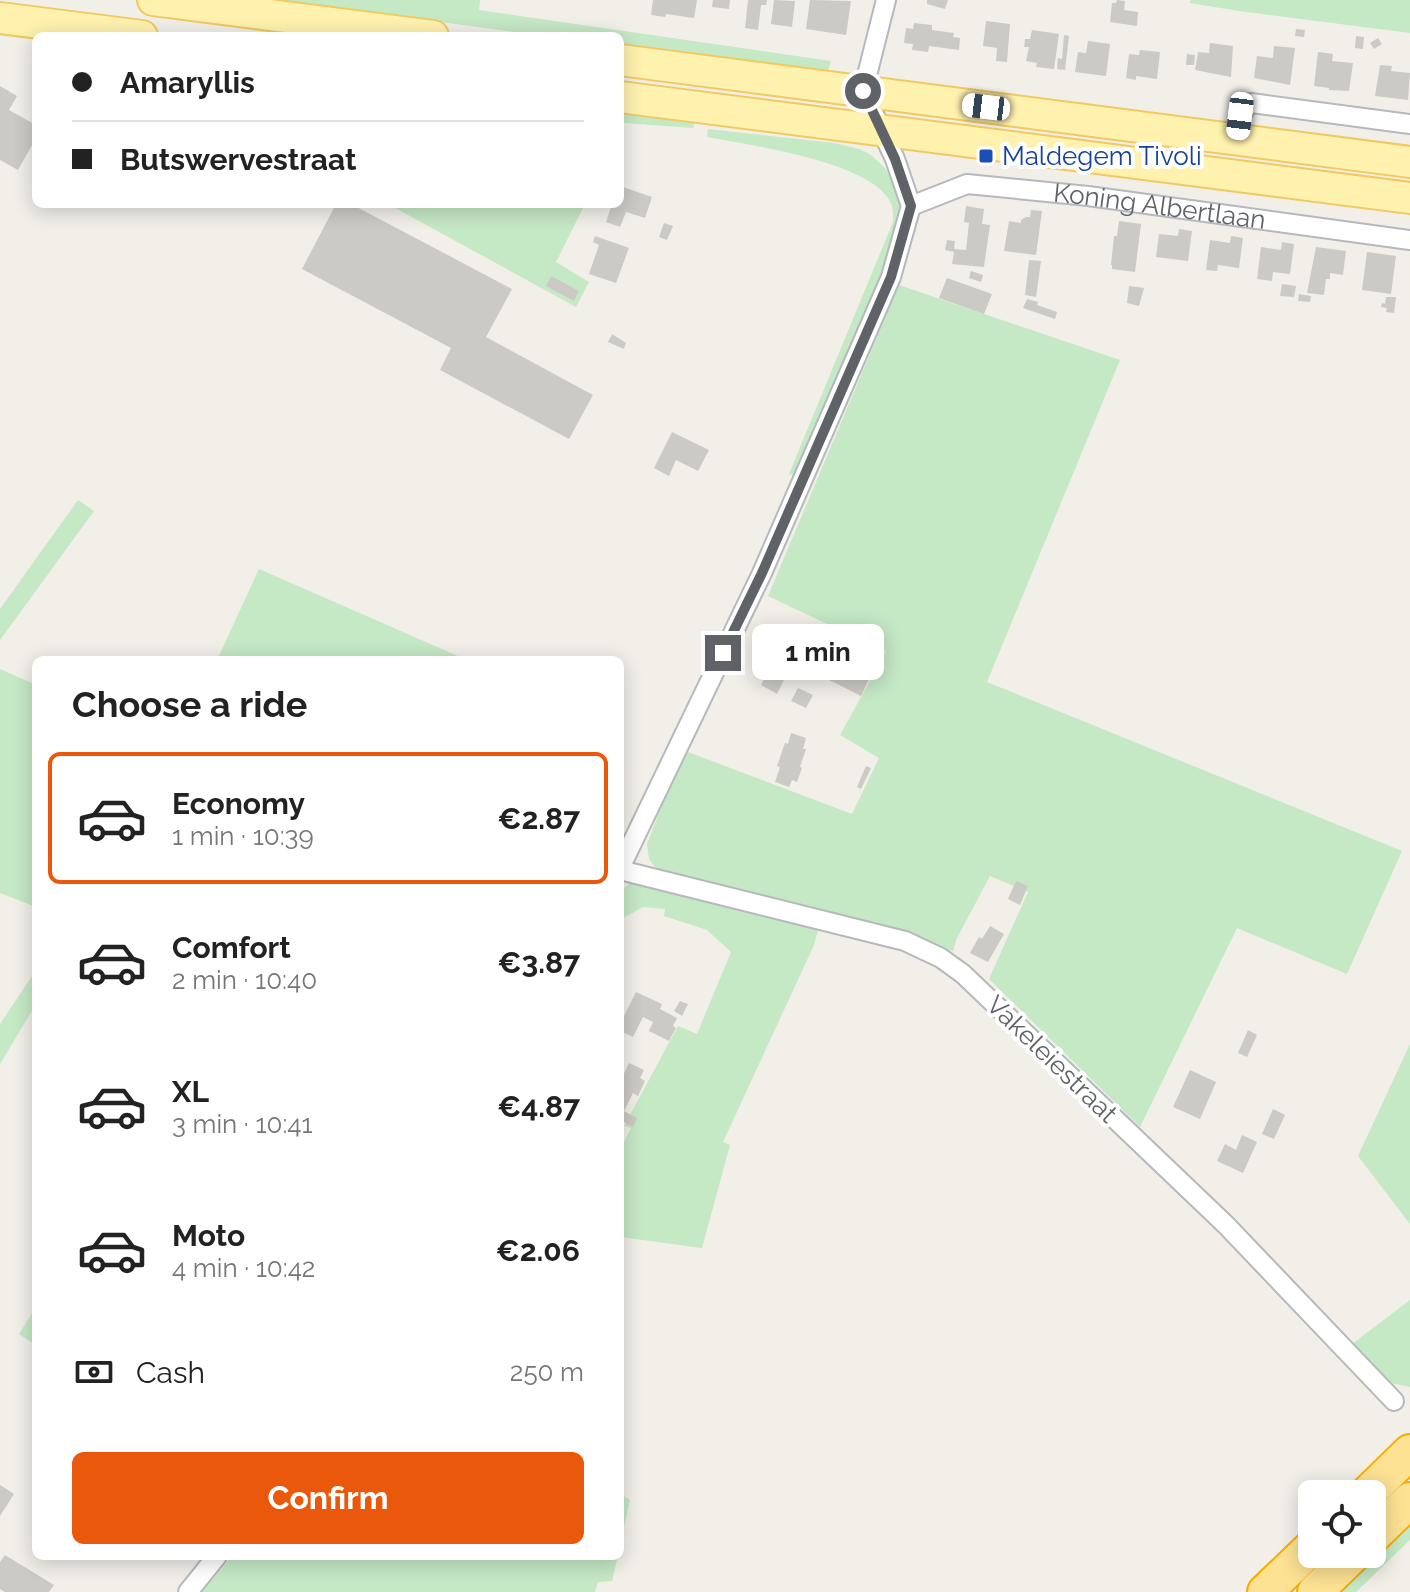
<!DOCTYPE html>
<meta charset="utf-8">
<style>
body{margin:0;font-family:Raleway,sans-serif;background:#f6f6f6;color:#222;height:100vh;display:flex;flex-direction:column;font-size:30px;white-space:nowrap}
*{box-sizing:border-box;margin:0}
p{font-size:26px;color:#767676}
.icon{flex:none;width:44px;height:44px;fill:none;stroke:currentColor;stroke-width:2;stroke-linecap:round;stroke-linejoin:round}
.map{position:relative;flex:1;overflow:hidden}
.drawer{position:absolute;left:32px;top:656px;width:592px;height:904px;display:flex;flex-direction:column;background:#fff;border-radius:12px;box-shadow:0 4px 20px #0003}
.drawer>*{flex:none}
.guide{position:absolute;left:32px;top:32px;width:592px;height:176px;border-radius:12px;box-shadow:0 4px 20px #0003;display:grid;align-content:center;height:176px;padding:0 40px;background:#fff}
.buttons{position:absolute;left:1298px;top:1480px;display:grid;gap:16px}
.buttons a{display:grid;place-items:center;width:88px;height:88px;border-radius:12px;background:#fff;box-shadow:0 4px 20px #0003;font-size:40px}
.end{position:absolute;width:36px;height:36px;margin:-18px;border:10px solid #5f6368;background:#fff;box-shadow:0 0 0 4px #fff}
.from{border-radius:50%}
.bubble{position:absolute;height:56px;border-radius:12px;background:#fff;box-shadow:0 4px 20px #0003;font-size:26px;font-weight:700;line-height:56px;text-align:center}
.car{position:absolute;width:24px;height:48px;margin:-24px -12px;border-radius:10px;box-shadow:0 0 6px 2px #0007;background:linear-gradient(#fff 24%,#345 0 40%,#fff 0 76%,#345 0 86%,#fff 0)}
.guide b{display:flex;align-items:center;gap:28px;height:76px;font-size:30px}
.guide b+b{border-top:2px solid #e0e0e0}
.guide i{width:20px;height:20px;background:#222}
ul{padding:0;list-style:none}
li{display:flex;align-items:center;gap:24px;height:132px;margin:0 16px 12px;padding:0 24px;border:4px solid transparent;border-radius:12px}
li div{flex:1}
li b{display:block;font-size:30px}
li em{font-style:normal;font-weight:700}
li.on{border-color:#ea580c}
li>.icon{width:72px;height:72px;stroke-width:1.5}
h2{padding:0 40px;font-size:36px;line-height:96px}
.pay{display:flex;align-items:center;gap:20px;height:88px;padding:0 40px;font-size:30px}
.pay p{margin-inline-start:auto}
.primary-button{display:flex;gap:16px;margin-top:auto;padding:16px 40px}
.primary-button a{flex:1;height:92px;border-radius:12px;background:#ea580c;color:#fff;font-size:32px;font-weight:700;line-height:92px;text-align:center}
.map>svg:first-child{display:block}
</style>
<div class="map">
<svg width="1410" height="1592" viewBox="0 0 1410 1592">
<rect width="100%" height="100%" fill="#f1efe8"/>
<!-- green -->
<g fill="#c5e8c5">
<polygon points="281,0 480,0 479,10 831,61 827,75 620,47 620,36 542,36"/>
<polygon points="1191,0 1410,0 1410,33 1239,11 1190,3"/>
<polygon points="620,111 695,121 693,128 624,123 620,137"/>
<path d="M 708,129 L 834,143 L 860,149 L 871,155 L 884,167 L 894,182 L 899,197 L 901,211 L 885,274 L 796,476 L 789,474 L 893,222 C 893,213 894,206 888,198 C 863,161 750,145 707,137 Z"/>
<polygon points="388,204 585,204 556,262 589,282 576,307"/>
<polygon points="899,285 1120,360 987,682 1402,851 1347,974 1237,928 1140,1127 989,979 1028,892 990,876 957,938 953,951 823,913 814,945 723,1142 730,1145 702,1248 620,1237 620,1150 631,1128 624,1126 678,1026 697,1034 731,952 707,930 664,916 665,909 643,907 620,920 620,891 633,881 743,892 670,874 655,867 649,859 647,844 665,797 688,752 852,814 879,758 840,735 886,652 768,596"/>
<polygon points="78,500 94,511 0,640 0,609"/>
<polygon points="259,569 467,660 217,660"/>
<polygon points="0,669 36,685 36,907 0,893"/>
<polygon points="36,970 36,1004 0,1064 0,1024"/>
<polygon points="1410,1044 1410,1224 1358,1156"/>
<polygon points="1410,1300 1410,1387 1391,1383 1352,1344"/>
<polygon points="36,1307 36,1345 19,1334"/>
<polygon points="620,1493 630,1500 620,1545"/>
<polygon points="1410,1524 1410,1540 1356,1592 1340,1592"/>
<polygon points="232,1556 618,1556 612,1581 598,1582 595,1592 202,1592"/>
</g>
<!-- building -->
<g fill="#cccac5">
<polygon points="653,0 697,0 694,18 666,14 665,17 651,15"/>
<polygon points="713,0 730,0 729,9 712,7"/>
<polygon points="748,0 767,0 766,5 761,5 758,30 745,28"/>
<polygon points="774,0 795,1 792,27 771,24"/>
<polygon points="810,0 851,1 846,35 806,29"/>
<polygon points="927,0 948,0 945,9 927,4"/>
<polygon points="1117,0 1125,1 1124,10 1138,12 1137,26 1110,22 1112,3 1116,3"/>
<polygon points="986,21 1010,24 1007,62 996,61 997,48 983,46"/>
<polygon points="914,23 932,25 932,30 954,33 953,37 960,38 959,50 929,46 928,52 912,50 913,44 904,43 906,28 913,29"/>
<polygon points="1296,29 1305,30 1304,37 1295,36"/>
<polygon points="1032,30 1059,34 1054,69 1036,67 1037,63 1026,61 1029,47 1024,47 1025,39 1030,39"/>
<polygon points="1064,35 1069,36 1065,70 1057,69 1058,58 1062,59"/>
<polygon points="1356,36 1364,37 1363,49 1355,48"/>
<polygon points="1378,38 1382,44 1374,49 1370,43"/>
<polygon points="1088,41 1110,44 1106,76 1075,72 1078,52 1086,53"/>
<polygon points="1210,43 1233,46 1231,77 1195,70 1198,52 1209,53"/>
<polygon points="1274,46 1295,48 1290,85 1254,78 1257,56 1273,58"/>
<polygon points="1140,50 1160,52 1157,79 1136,76 1136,80 1126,78 1129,54 1139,55"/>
<polygon points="1318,52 1333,54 1332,61 1353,63 1349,91 1329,90 1329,88 1314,86"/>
<polygon points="1187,54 1195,55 1194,65 1186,65"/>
<polygon points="1380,65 1392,66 1391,71 1410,73 1408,100 1375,96"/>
<polygon points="0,86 17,96 9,110 36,125 36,138 18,170 0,160"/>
<polygon points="620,186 652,197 645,218 626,212 620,227 606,222 611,207 605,205 620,204"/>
<polygon points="336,204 351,204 512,289 486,337 593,395 569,439 440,370 451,348 302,269"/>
<polygon points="966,206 984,209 982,224 990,225 984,267 952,264 954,252 945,250 947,240 955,241 954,249 966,250 969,223 964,222"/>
<polygon points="1031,210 1042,211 1036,255 1004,251 1009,221 1021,223 1021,220 1026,217 1030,217"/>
<polygon points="1119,221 1141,224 1135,272 1112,269 1112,265 1111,265 1114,236 1117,236"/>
<polygon points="664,223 673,226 667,240 659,237"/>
<polygon points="1179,229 1192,231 1188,261 1156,257 1159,234 1178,236"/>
<polygon points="595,236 629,248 616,283 589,274 599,245 593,242"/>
<polygon points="1231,236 1243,238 1239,268 1218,265 1217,271 1206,270 1210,240 1230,243"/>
<polygon points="1282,242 1294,244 1290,274 1273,272 1272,281 1257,279 1261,247 1281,250"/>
<polygon points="1316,247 1346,251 1343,275 1330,273 1330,279 1326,279 1324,295 1307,293"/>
<polygon points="1367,252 1396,256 1391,294 1362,290"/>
<polygon points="1029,260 1041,261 1036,297 1025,295"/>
<polygon points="971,271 983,275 981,282 969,278"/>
<polygon points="551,276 579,291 574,301 546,286"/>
<polygon points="947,278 992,294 984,314 939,298"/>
<polygon points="1282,284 1296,286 1294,297 1280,296"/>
<polygon points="1129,286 1144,288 1139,306 1127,303"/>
<polygon points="1299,294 1311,296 1310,302 1298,301"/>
<polygon points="1386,297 1396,297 1394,313 1386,312 1387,308 1381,307 1382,303 1385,304"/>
<polygon points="1027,299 1038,302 1037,305 1057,312 1055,319 1023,308"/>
<polygon points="612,334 626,343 624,349 608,342"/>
<polygon points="672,432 709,450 698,471 676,460 669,476 654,468"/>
<polygon points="788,631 806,640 802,649 806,650 807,648 834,661 835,657 870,677 861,696 793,662 777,694 761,685"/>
<polygon points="798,688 813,695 806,708 791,701"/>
<polygon points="791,733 806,738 803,749 806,749 800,767 802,768 797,782 792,780 789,787 775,782 780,767 777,766 785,743 788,744"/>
<polygon points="866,766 871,768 861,789 857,787"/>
<polygon points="1016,881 1028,886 1020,905 1008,899"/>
<polygon points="990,926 1004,934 988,962 970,953 979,937 982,939"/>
<polygon points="636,992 662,1004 660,1009 677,1018 673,1026 676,1028 669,1041 649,1031 653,1022 643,1017 633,1037 620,1031 620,1024"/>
<polygon points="680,1001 688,1004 682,1016 674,1011"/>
<polygon points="1248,1030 1257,1035 1247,1057 1238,1053"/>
<polygon points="629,1063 644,1070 640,1078 645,1081 638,1096 633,1093 624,1111 637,1118 633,1127 620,1120 620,1082"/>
<polygon points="1190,1070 1216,1082 1200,1119 1173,1107"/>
<polygon points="1273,1109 1285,1115 1274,1139 1262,1134"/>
<polygon points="1242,1135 1257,1142 1243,1173 1217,1161 1225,1144 1236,1150"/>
<polygon points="0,1485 14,1494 0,1516"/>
<polygon points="5,1555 54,1585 49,1592 5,1592 0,1589 0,1562"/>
</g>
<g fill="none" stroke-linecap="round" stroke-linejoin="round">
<defs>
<g id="street">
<path d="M 1237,140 C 1239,126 1238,112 1251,103 L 1410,124"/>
<path id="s1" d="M 911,206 L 967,184 L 1088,196 L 1410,240"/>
<polyline points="620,868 762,573 891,277 911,206 895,159 863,91 886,0"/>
<polyline points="620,870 905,941 941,958 963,974 1226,1225 1394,1401"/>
<polyline points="188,1592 217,1556"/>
</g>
<g id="primary">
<polyline points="153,0 433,36"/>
<polyline points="0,18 142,36"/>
<polyline points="620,60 1410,162"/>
<polyline points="620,97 1410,198"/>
</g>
<g id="highway">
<polyline points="1367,1494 1410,1452"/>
<polyline points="1372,1537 1410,1500"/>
<polyline points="1265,1592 1312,1547"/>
<polyline points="1315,1592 1354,1554"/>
</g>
</defs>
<!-- street casing -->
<use href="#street" stroke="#b5b8bc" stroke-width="22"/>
<!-- primary casing -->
<use href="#primary" stroke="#f2c960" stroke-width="34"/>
<!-- highway casing -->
<use href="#highway" stroke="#f9ab00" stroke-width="38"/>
<!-- street -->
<use href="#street" stroke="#fff" stroke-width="18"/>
<!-- primary -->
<use href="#primary" stroke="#fff2af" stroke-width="30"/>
<!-- highway -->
<use href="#highway" stroke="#fde293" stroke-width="34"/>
</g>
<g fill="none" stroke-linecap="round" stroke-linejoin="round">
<!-- route -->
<polyline stroke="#5f6368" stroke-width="10" points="723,653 762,573 891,277 911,206 895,159 863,91"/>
</g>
<!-- markers -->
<rect fill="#1a4fb4" stroke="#fff" stroke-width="3" x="978" y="148" width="16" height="16" rx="4"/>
<g text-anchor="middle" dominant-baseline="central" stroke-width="8" stroke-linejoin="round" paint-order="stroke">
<!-- transit labels -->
<g font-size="26" fill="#164399" stroke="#fff" text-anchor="start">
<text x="1002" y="156">Maldegem Tivoli</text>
</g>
<!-- street labels -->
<g font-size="26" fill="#5f6368" stroke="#fff">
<text stroke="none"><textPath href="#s1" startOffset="254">Koning Albertlaan</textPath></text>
<text transform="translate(1052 1059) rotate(44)">Vakeleiestraat</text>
</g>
</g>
</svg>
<div class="buttons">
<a><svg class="icon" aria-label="locate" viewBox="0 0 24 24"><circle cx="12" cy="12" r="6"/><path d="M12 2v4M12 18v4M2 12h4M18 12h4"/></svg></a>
</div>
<i class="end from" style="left:863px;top:91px"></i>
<i class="end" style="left:723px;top:653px"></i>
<div class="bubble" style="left:752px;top:624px;width:132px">1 min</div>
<i class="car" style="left:986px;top:107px;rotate:277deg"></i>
<i class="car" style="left:1240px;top:116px;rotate:187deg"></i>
<div class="guide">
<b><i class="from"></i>Amaryllis</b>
<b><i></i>Butswervestraat</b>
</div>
<section class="drawer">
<h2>Choose a ride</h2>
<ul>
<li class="on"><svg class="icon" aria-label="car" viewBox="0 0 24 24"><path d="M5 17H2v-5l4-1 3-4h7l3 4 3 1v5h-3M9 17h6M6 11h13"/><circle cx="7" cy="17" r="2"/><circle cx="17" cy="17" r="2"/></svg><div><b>Economy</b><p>1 min · 10:39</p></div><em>€2.87</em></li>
<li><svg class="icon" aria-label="car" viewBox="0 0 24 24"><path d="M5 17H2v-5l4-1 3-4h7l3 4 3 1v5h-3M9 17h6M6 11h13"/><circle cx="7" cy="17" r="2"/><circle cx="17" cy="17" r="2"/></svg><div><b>Comfort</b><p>2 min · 10:40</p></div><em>€3.87</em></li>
<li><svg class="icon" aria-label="car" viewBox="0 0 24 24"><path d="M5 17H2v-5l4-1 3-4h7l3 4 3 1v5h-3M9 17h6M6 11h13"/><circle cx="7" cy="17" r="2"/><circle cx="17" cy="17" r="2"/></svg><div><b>XL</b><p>3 min · 10:41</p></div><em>€4.87</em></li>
<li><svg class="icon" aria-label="car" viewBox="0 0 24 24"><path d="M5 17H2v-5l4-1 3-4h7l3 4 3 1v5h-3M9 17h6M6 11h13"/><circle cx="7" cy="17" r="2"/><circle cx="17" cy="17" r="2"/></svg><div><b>Moto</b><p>4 min · 10:42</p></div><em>€2.06</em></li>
</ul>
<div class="pay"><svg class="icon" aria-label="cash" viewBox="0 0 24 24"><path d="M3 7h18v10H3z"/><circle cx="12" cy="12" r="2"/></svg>Cash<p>250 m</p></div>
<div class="primary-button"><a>Confirm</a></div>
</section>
</div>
